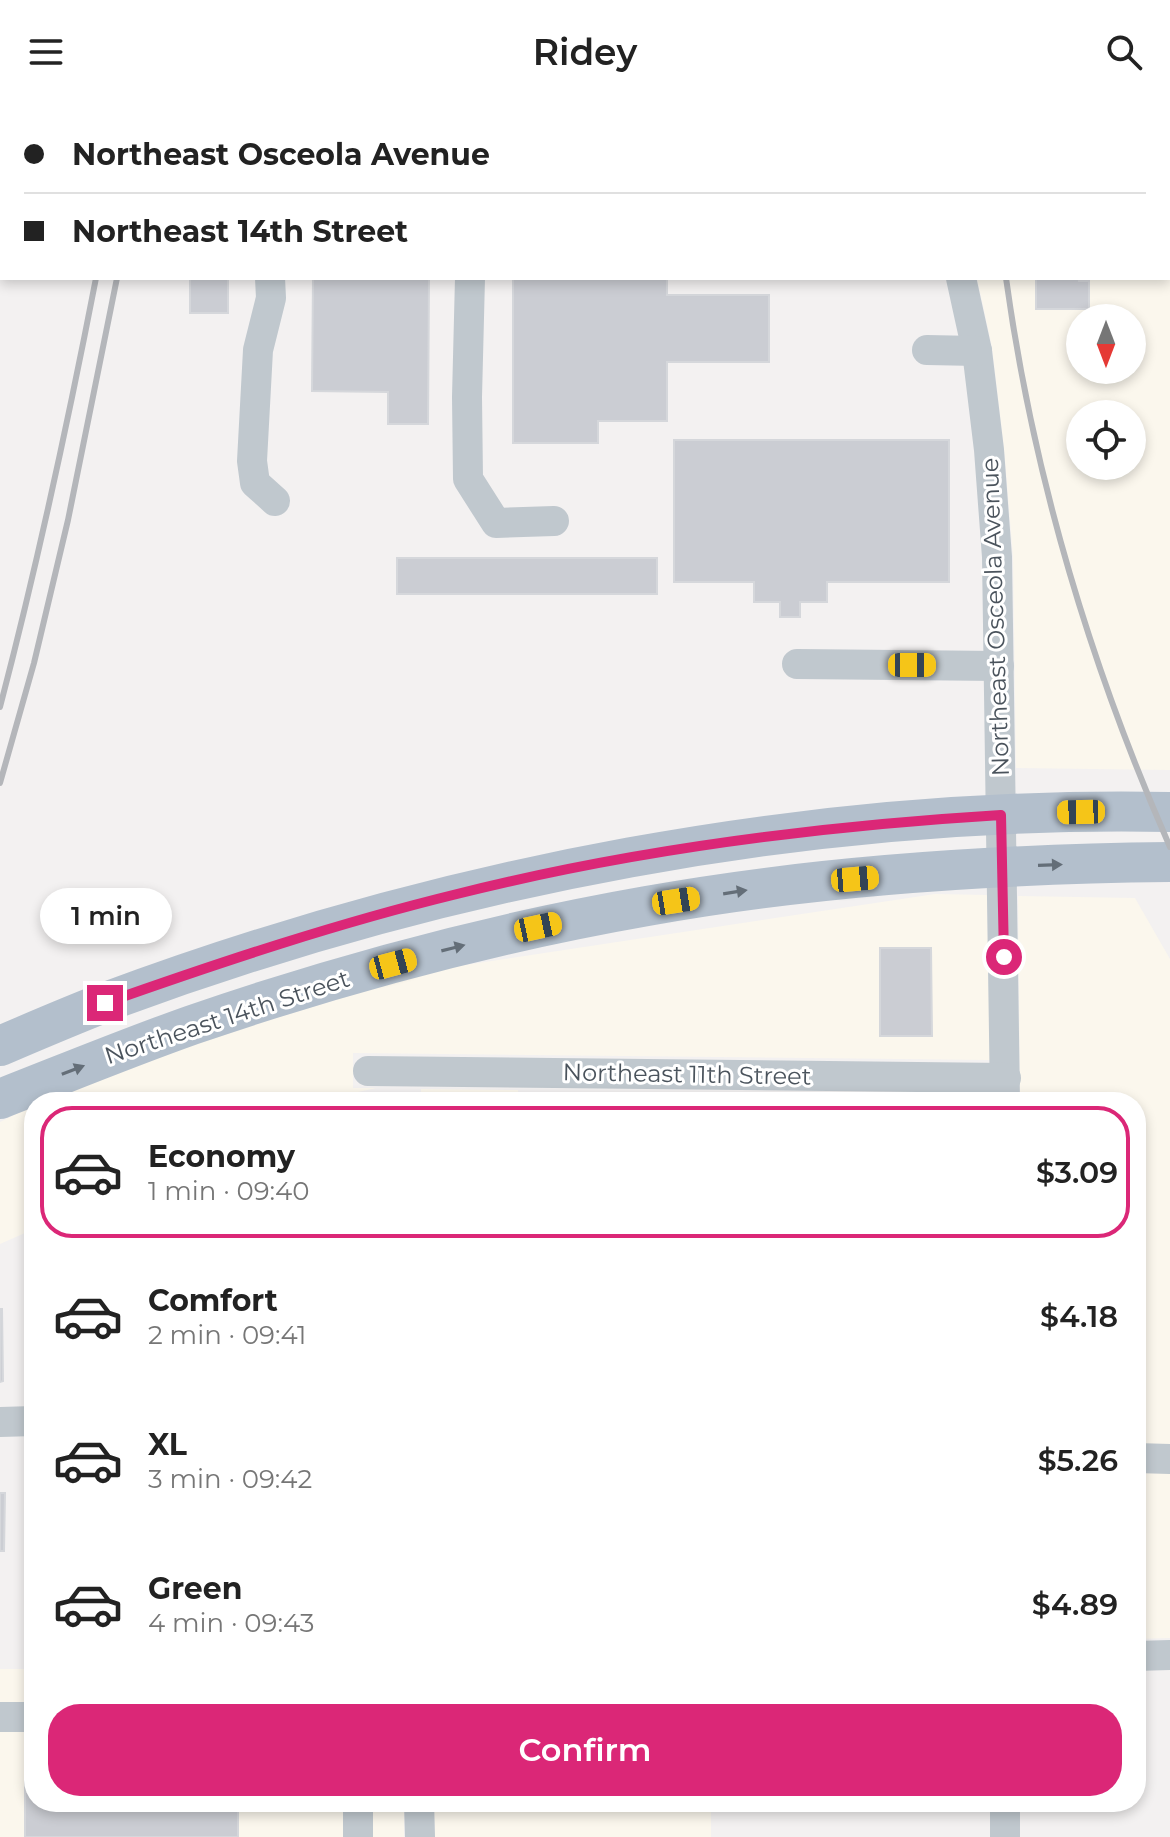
<!DOCTYPE html>
<meta charset="utf-8">
<style>
body{margin:0;font-family:Montserrat,sans-serif;background:#f2f2f2;color:#222;height:100vh;display:flex;flex-direction:column;font-size:30px;white-space:nowrap}
*{box-sizing:border-box;margin:0}
p{font-size:26px;color:#767676}
.icon{flex:none;width:44px;height:44px;fill:none;stroke:currentColor;stroke-width:2;stroke-linecap:round;stroke-linejoin:round}
.map{position:relative;flex:1;overflow:hidden}
.panel{position:absolute;left:24px;top:988px;width:1122px;height:720px;display:flex;flex-direction:column;background:#fff;border-radius:32px;box-shadow:0 4px 12px #0003}
.panel>*{flex:none}
.hud{position:absolute;left:0px;top:0px;width:1170px;height:176px;box-shadow:0 4px 12px #0003;display:grid;align-content:center;height:176px;padding:0 24px;background:#fff}
.needle{width:52px;rotate:180deg}
.tools{position:absolute;left:1066px;top:200px;display:grid;gap:16px}
.tools a{display:grid;place-items:center;width:80px;height:80px;border-radius:50%;background:#fff;box-shadow:0 4px 12px #0003;font-size:40px}
.end{position:absolute;width:36px;height:36px;margin:-18px;border:10px solid #db2777;background:#fff;box-shadow:0 0 0 4px #fff}
.from{border-radius:50%}
.bubble{position:absolute;height:56px;border-radius:28px;background:#fff;box-shadow:0 4px 12px #0003;font-size:26px;font-weight:600;line-height:56px;text-align:center}
.car{position:absolute;width:24px;height:48px;margin:-24px -12px;border-radius:10px;box-shadow:0 0 6px 2px #0007;background:linear-gradient(#f5c518 24%,#345 0 40%,#f5c518 0 76%,#345 0 86%,#f5c518 0)}
.hud b{display:flex;align-items:center;gap:28px;height:76px;font-size:30px}
.hud b+b{border-top:2px solid #e0e0e0}
.hud i{width:20px;height:20px;background:#222}
ul{padding:14px 0 0;list-style:none}
li{display:flex;align-items:center;gap:24px;height:132px;margin:0 16px 12px;padding:0 8px;border:4px solid transparent;border-radius:32px}
li div{flex:1}
li b{display:block;font-size:30px}
li em{font-style:normal;font-weight:600}
li.on{border-color:#db2777}
li>.icon{width:72px;height:72px;stroke-width:1.5}
.cta{display:flex;gap:16px;margin-top:auto;padding:16px 24px}
.cta a{flex:1;height:92px;border-radius:32px;background:#db2777;color:#fff;font-size:32px;font-weight:600;line-height:92px;text-align:center}
header{display:flex;justify-content:space-between;align-items:center;height:104px;padding:0 24px;background:#fff;font-size:36px;font-weight:600}
.map>svg:first-child{display:block}
</style>
<header><svg class="icon" aria-label="menu" viewBox="0 0 24 24"><path d="M4 6h16M4 12h16M4 18h16"/></svg>Ridey<svg class="icon" aria-label="search" viewBox="0 0 24 24"><circle cx="10" cy="10" r="6"/><path d="M15 15l6 6"/></svg></header>
<div class="map">
<svg width="1170" height="1733" viewBox="0 0 1170 1733">
<rect width="100%" height="100%" fill="#f3f1f1"/>
<!-- commercial -->
<g fill="#fbf7ed" fill-rule="evenodd">
<polygon points="967,0 1170,0 1170,46 1168,46 1168,2 967,2"/>
<path d="M 1168,81 L 1170,81 L 1170,666 L 1016,664 L 1013,453 L 1004,344 L 992,243 L 977,174 L 1168,174 ZM 1080,214 L 1132,214 L 1132,266 L 1080,266 ZM 1080,310 L 1132,310 L 1132,362 L 1080,362 Z"/>
<polygon points="935,790 987,791 990,956 353,949 353,984 376,984 326,995 318,998 41,998 196,938 438,865"/>
<polygon points="1018,792 1135,794 1170,855 1170,1534 1136,1535 1136,998 1020,998"/>
<polygon points="421,985 518,986 519,998 421,998"/>
<polygon points="34,1001 34,1125 0,1140 0,1018"/>
<polygon points="0,1565 34,1565 34,1698 404,1698 404,1733 0,1733"/>
<polygon points="434,1698 711,1698 711,1733 435,1733"/>
</g>
<!-- building -->
<g fill="#cbcdd3" stroke="#d5d7db" stroke-width="2">
<rect x="707" y="0" width="81" height="2"/>
<rect x="880" y="0" width="41" height="2"/>
<rect x="190" y="174" width="38" height="35"/>
<polygon points="313,174 429,174 428,320 388,320 388,288 312,287"/>
<polygon points="513,174 667,174 667,191 769,191 769,258 667,258 667,317 598,317 598,339 513,339"/>
<polygon points="1036,174 1079,174 1079,177 1089,177 1089,205 1036,205"/>
<polygon points="674,336 949,336 949,478 827,478 827,498 800,498 800,513 780,513 780,498 754,498 754,478 674,478"/>
<rect x="397" y="454" width="260" height="36"/>
<polygon points="880,844 931,844 932,932 880,932"/>
<polygon points="0,1205 2,1205 3,1277 0,1278"/>
<polygon points="0,1389 5,1389 4,1447 0,1447"/>
<polygon points="25,1659 34,1659 34,1698 238,1698 238,1733 25,1733"/>
</g>
<g fill="none" stroke-linecap="round" stroke-linejoin="round">
<!-- minor -->
<g stroke="#c0c8ce" stroke-width="30">
<polyline points="835,0 835,2"/>
<polyline points="0,60 2,60"/>
<polyline points="1168,64 1170,64"/>
<polyline points="270,174 271,194 258,246 252,357 255,379 275,397"/>
<polyline points="470,174 467,293 468,375 496,419 554,417"/>
<polyline points="961,174 977,247 989,346 997,453 1005,998"/>
<polyline points="927,246 977,247"/>
<polyline points="797,560 999,562"/>
<polyline points="368,967 1006,974"/>
<polyline points="0,1318 34,1317"/>
<polyline points="1136,1354 1170,1355"/>
<polyline points="1136,1552 1170,1551"/>
<polyline points="0,1613 34,1613"/>
<polyline points="358,1698 358,1733"/>
<polyline points="419,1698 420,1733"/>
<polyline points="1005,1698 1005,1733"/>
</g>
<!-- major -->
<g stroke="#b3bfcc" stroke-width="40">
<path d="M 0,942 C 35,927 70,912 106,898 C 441,773 812,701 1170,708"/>
<path d="M 0,995 C 64,970 127,944 192,921 C 340,870 493,829 647,802 C 819,771 995,760 1170,758"/>
</g>
<!-- rail -->
<g stroke="#b4b6ba" stroke-width="6">
<polyline points="990,0 990,2"/>
<polyline points="128,2 129,0"/>
<polyline points="151,2 151,0"/>
<path d="M 1006,174 C 1033,370 1091,563 1170,743"/>
<path d="M 0,603 C 37,462 68,318 96,174"/>
<polyline points="0,679 34,559 68,416 117,174"/>
</g>
</g>
<!-- one-way arrows -->
<defs><path id="oneway-solid" d="M-6-.8H1V-3.2L6.5 0L1 3.2V.8H-6Z" transform="scale(2)"/></defs>
<g fill="#646e78">
<use href="#oneway-solid" transform="translate(1050 761) rotate(-2)"/>
<use href="#oneway-solid" transform="translate(735 788) rotate(-9)"/>
<use href="#oneway-solid" transform="translate(453 844) rotate(-14)"/>
<use href="#oneway-solid" transform="translate(73 966) rotate(-21)"/>
</g>
<g fill="none" stroke-linecap="round" stroke-linejoin="round">
<!-- route -->
<path stroke="#db2777" stroke-width="10" d="M 105,899 C 221,858 338,819 457,790 C 636,745 818,722 1001,711 L 1004,853"/>
</g>
<g text-anchor="middle" dominant-baseline="central" stroke-width="6" stroke-linejoin="round" paint-order="stroke">
<!-- street labels -->
<g font-size="24" fill="#4a535c" stroke="#fff">
<text transform="translate(995 513) rotate(-92)">Northeast Osceola Avenue</text>
<text transform="translate(227 913) rotate(-18)">Northeast 14th Street</text>
<text transform="translate(687 970) rotate(1)">Northeast 11th Street</text>
</g>
</g>
</svg>
<div class="tools">
<a><svg class="needle" viewBox="-14 -14 28 28"><path d="M0-13l5 13h-10z" fill="#e53935"/><path d="M0 13l5-13h-10z" fill="#767676"/></svg></a>
<a><svg class="icon" aria-label="locate" viewBox="0 0 24 24"><circle cx="12" cy="12" r="6"/><path d="M12 2v4M12 18v4M2 12h4M18 12h4"/></svg></a>
</div>
<i class="end from" style="left:1004px;top:853px"></i>
<i class="end" style="left:105px;top:899px"></i>
<div class="bubble" style="left:40px;top:784px;width:132px">1 min</div>
<i class="car" style="left:912px;top:561px;rotate:90deg"></i>
<i class="car" style="left:1081px;top:708px;rotate:269deg"></i>
<i class="car" style="left:855px;top:775px;rotate:85deg"></i>
<i class="car" style="left:676px;top:797px;rotate:81deg"></i>
<i class="car" style="left:538px;top:823px;rotate:78deg"></i>
<i class="car" style="left:393px;top:860px;rotate:75deg"></i>
<div class="hud">
<b><i class="from"></i>Northeast Osceola Avenue</b>
<b><i></i>Northeast 14th Street</b>
</div>
<section class="panel">
<ul>
<li class="on"><svg class="icon" aria-label="car" viewBox="0 0 24 24"><path d="M5 17H2v-5l4-1 3-4h7l3 4 3 1v5h-3M9 17h6M6 11h13"/><circle cx="7" cy="17" r="2"/><circle cx="17" cy="17" r="2"/></svg><div><b>Economy</b><p>1 min · 09:40</p></div><em>$3.09</em></li>
<li><svg class="icon" aria-label="car" viewBox="0 0 24 24"><path d="M5 17H2v-5l4-1 3-4h7l3 4 3 1v5h-3M9 17h6M6 11h13"/><circle cx="7" cy="17" r="2"/><circle cx="17" cy="17" r="2"/></svg><div><b>Comfort</b><p>2 min · 09:41</p></div><em>$4.18</em></li>
<li><svg class="icon" aria-label="car" viewBox="0 0 24 24"><path d="M5 17H2v-5l4-1 3-4h7l3 4 3 1v5h-3M9 17h6M6 11h13"/><circle cx="7" cy="17" r="2"/><circle cx="17" cy="17" r="2"/></svg><div><b>XL</b><p>3 min · 09:42</p></div><em>$5.26</em></li>
<li><svg class="icon" aria-label="car" viewBox="0 0 24 24"><path d="M5 17H2v-5l4-1 3-4h7l3 4 3 1v5h-3M9 17h6M6 11h13"/><circle cx="7" cy="17" r="2"/><circle cx="17" cy="17" r="2"/></svg><div><b>Green</b><p>4 min · 09:43</p></div><em>$4.89</em></li>
</ul>
<div class="cta"><a>Confirm</a></div>
</section>
</div>
